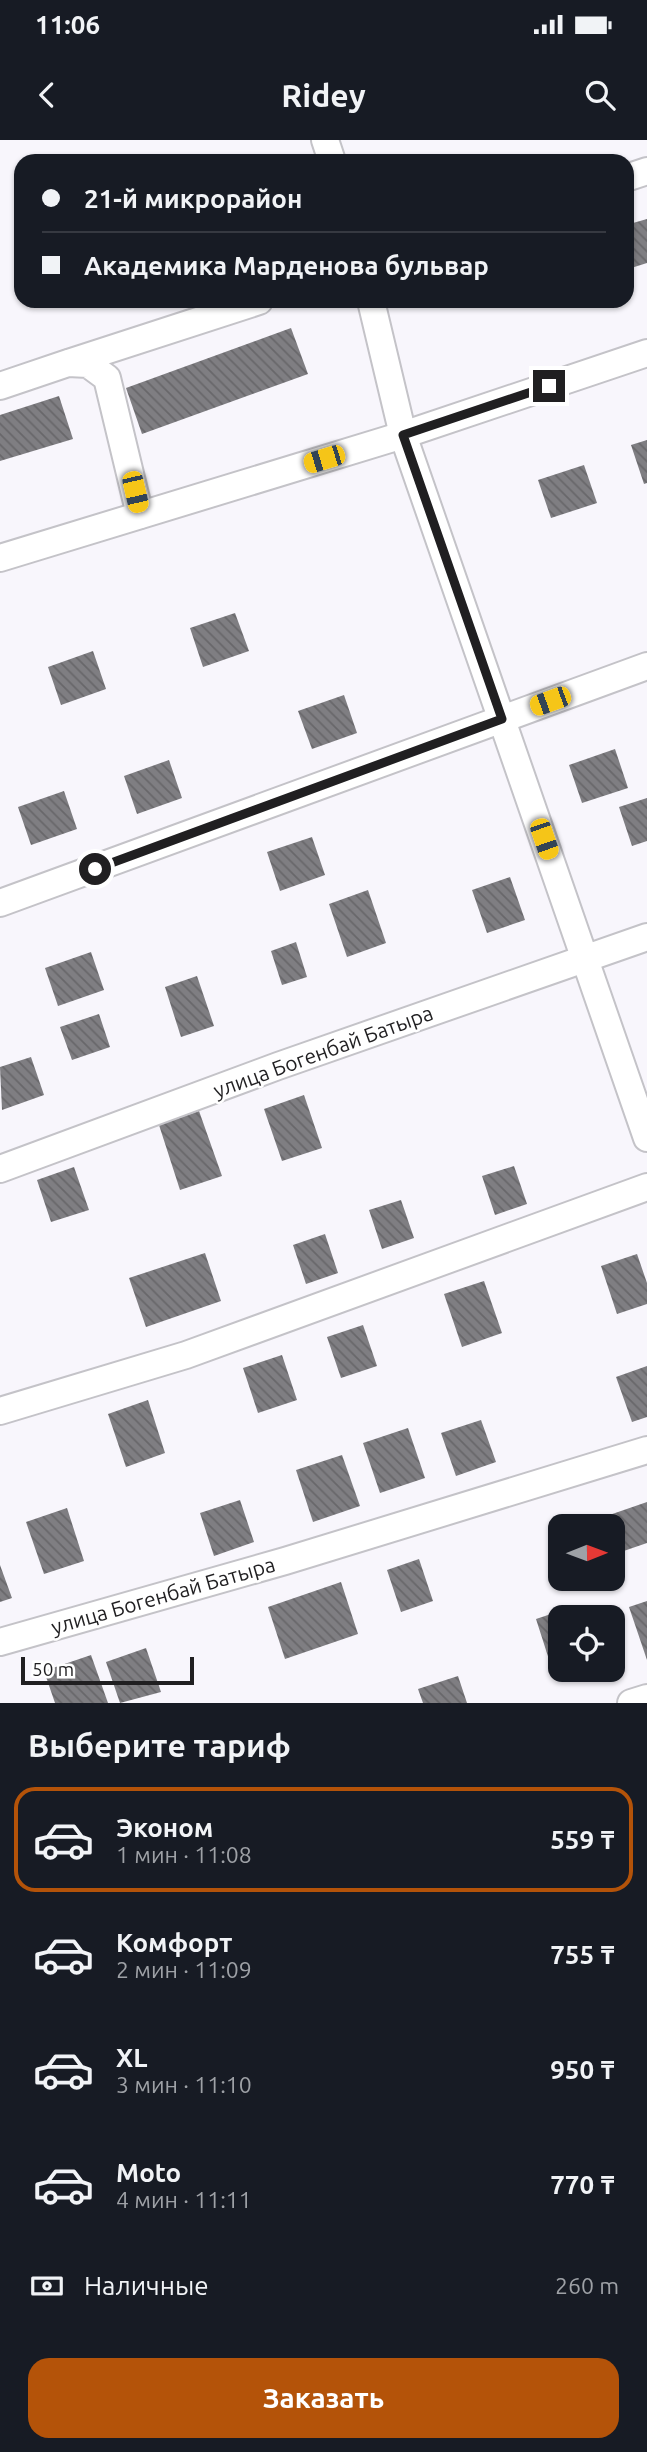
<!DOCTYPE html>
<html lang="ru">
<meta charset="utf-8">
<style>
body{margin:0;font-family:Ubuntu,sans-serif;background:#242831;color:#f1f3f6;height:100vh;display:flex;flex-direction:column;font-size:26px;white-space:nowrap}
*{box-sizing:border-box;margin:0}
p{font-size:23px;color:#9ea1a6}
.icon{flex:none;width:38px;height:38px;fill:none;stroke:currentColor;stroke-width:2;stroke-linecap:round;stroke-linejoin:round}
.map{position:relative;height:1563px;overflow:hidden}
.drawer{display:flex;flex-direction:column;background:#171b24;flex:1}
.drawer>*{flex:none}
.top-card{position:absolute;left:14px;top:14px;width:620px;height:154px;border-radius:21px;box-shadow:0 2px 5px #0004;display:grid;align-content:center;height:154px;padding:0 28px;background:#171b24}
.needle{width:46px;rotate:89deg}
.tools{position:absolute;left:548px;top:1374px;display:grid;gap:14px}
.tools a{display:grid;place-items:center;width:77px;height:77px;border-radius:14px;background:#171b24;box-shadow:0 2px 5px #0004;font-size:35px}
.scale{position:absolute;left:21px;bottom:18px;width:173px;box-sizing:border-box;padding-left:7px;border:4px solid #201f21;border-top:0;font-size:19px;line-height:24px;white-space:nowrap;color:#201f21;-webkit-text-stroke:5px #fff;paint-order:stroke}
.end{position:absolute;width:32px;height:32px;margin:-16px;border:9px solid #201f21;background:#fff;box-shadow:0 0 0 4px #fff}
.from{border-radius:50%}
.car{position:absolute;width:21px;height:42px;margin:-21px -10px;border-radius:9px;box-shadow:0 0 5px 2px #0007;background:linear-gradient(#f5c518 24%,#345 0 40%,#f5c518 0 76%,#345 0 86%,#f5c518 0)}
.top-card b{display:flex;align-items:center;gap:24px;height:66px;font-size:26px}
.top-card b+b{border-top:2px solid #363941}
.top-card i{width:18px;height:18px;background:#f1f3f6}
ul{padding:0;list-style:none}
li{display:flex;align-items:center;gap:21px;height:105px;margin:0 14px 10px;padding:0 14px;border:4px solid transparent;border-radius:21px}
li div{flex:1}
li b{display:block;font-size:26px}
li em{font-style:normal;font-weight:600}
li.current{border-color:#b45309}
li>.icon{width:63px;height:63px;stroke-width:1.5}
h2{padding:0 28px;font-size:32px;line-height:84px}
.pay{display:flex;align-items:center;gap:18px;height:77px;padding:0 28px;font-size:26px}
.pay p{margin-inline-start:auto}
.action{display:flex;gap:14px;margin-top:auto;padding:14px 28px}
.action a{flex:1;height:80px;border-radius:21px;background:#b45309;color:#fff;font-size:28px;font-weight:600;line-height:80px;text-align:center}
.status{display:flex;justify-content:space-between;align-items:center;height:49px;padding:0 35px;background:#171b24;direction:ltr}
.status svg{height:19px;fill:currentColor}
header{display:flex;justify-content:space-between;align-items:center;height:91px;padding:0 28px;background:#171b24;font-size:32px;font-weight:600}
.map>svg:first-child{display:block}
</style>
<div class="status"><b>11:06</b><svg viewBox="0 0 49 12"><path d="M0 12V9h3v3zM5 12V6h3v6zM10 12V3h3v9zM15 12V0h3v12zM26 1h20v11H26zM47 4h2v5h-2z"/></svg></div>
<header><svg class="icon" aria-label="back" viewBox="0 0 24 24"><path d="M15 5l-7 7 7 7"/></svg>Ridey<svg class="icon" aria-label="search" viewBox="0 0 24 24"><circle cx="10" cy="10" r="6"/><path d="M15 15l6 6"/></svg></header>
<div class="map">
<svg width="647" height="1563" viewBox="0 0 647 1563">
<defs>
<pattern id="building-back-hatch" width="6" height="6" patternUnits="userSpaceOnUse" patternTransform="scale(1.75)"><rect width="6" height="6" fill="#7f7e82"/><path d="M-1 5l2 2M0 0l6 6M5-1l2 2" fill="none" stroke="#68676a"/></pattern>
</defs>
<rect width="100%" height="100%" fill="#f8f6fc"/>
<!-- building -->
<g fill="url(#building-back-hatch)">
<polygon points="647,79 647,123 628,129 626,85"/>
<polygon points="291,188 308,234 142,294 126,248"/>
<polygon points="59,256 73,299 0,321 0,275"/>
<polygon points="647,300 647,343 644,344 631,305"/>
<polygon points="584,325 597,363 551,378 538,340"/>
<polygon points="235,473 249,511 203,527 190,488"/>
<polygon points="93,511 106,549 61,565 48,527"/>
<polygon points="344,555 357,593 312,609 298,571"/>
<polygon points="615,609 628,648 582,663 569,625"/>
<polygon points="169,620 182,658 137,674 124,636"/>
<polygon points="64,651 77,689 31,705 18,667"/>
<polygon points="647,658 647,701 632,706 619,667"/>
<polygon points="312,697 325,735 280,751 267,712"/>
<polygon points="510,737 525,780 487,793 472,750"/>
<polygon points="368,750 386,803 347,817 329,764"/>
<polygon points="296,802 307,837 282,845 271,811"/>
<polygon points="91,812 104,850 58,866 45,828"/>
<polygon points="197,836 214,886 181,897 165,847"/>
<polygon points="99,874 110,907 72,920 60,887"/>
<polygon points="31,917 44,955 2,970 0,927"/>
<polygon points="304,955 322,1008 282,1021 264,969"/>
<polygon points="199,971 222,1036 180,1050 159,985"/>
<polygon points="514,1026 527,1064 495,1075 482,1036"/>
<polygon points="74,1027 89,1070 51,1082 37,1040"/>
<polygon points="401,1060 414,1098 382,1109 369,1070"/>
<polygon points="325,1094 338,1133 306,1144 293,1105"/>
<polygon points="205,1113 221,1161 146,1187 129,1138"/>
<polygon points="637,1114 647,1143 647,1164 617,1174 601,1126"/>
<polygon points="484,1141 502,1193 462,1207 444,1154"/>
<polygon points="363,1185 377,1226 341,1238 327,1197"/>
<polygon points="282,1215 297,1260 258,1273 243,1228"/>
<polygon points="647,1226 647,1277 632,1282 616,1237"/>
<polygon points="148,1260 165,1313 126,1327 108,1274"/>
<polygon points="481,1280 496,1322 456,1336 441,1293"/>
<polygon points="408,1288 425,1338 380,1353 363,1303"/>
<polygon points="342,1315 360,1366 313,1382 296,1330"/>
<polygon points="240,1360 254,1402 214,1416 200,1373"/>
<polygon points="647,1362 647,1403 612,1415 612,1386 593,1386 592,1381"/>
<polygon points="67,1368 84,1421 44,1434 26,1382"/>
<polygon points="419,1419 433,1461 401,1472 387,1430"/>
<polygon points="0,1425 12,1458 0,1462"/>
<polygon points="341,1442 358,1494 285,1519 268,1467"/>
<polygon points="647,1461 647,1520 629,1467"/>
<polygon points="575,1466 579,1477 560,1477 560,1529 553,1532 536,1479"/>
<polygon points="146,1508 161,1552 120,1563 106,1522"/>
<polygon points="91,1515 108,1563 55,1563 44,1531"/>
<polygon points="458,1536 467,1563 423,1563 418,1549"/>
</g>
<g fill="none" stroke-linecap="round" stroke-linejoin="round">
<defs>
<g id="minor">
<polyline points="325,0 332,21"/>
<polyline points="626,38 647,31"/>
<polyline points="371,161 403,295 647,998"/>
<polyline points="71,222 259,161"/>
<polyline points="0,246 68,223 88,224 107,238 140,375"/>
<polyline points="0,418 403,295 647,213"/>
<polyline points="0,763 647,526"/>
<polyline points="0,1029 278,926 647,797"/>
<polyline points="0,1271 186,1215 647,1047"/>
<polyline points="0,1502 285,1421 647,1310"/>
<polyline points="631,1563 647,1558"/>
</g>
</defs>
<!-- minor casing -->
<use href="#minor" stroke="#c4c3c8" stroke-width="30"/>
<!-- minor -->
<use href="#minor" stroke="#fff" stroke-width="26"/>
</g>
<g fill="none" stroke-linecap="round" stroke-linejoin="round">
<!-- route -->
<polyline stroke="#201f21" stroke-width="9" points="95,729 502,579 403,295 549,246"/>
</g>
<g text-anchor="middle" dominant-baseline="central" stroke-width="5" stroke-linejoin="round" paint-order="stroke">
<!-- street labels -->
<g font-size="21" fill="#201f21" stroke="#fff">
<text transform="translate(323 911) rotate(-20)">улица Богенбай Батыра</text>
<text transform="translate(163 1455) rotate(-16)">улица Богенбай Батыра</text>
</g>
</g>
</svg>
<div class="tools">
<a><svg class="needle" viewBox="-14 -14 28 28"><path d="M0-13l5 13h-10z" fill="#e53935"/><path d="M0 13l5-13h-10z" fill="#9ea1a6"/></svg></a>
<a><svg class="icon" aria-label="locate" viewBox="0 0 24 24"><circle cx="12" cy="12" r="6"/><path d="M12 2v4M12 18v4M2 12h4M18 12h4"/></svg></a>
</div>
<div class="scale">50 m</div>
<i class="end from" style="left:95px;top:729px"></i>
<i class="end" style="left:549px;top:246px"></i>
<i class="car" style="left:324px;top:319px;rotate:253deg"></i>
<i class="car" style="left:135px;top:352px;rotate:167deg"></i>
<i class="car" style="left:550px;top:561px;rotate:250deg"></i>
<i class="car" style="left:544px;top:699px;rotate:161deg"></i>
<div class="top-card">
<b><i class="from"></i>21-й микрорайон</b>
<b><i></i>Академика Марденова бульвар</b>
</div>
</div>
<section class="drawer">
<h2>Выберите тариф</h2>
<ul>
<li class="current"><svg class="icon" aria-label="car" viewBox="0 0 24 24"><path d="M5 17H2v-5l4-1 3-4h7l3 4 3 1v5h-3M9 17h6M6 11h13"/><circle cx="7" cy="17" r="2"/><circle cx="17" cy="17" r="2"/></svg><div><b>Эконом</b><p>1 мин · 11:08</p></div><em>559 ₸</em></li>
<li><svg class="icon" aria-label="car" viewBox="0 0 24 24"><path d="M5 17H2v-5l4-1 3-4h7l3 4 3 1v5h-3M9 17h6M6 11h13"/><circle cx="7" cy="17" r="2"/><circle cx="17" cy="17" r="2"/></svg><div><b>Комфорт</b><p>2 мин · 11:09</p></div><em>755 ₸</em></li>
<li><svg class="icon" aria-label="car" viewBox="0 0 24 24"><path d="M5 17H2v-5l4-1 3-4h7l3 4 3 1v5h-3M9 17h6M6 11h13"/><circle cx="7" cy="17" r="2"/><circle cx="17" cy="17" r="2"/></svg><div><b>XL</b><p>3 мин · 11:10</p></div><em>950 ₸</em></li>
<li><svg class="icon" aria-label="car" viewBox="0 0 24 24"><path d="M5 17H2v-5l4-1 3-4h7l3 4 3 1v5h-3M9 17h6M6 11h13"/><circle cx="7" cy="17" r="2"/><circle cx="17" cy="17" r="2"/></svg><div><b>Moto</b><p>4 мин · 11:11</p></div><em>770 ₸</em></li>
</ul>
<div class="pay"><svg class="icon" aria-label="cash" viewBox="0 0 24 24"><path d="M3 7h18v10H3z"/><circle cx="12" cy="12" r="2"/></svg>Наличные<p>260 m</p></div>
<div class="action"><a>Заказать</a></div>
</section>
